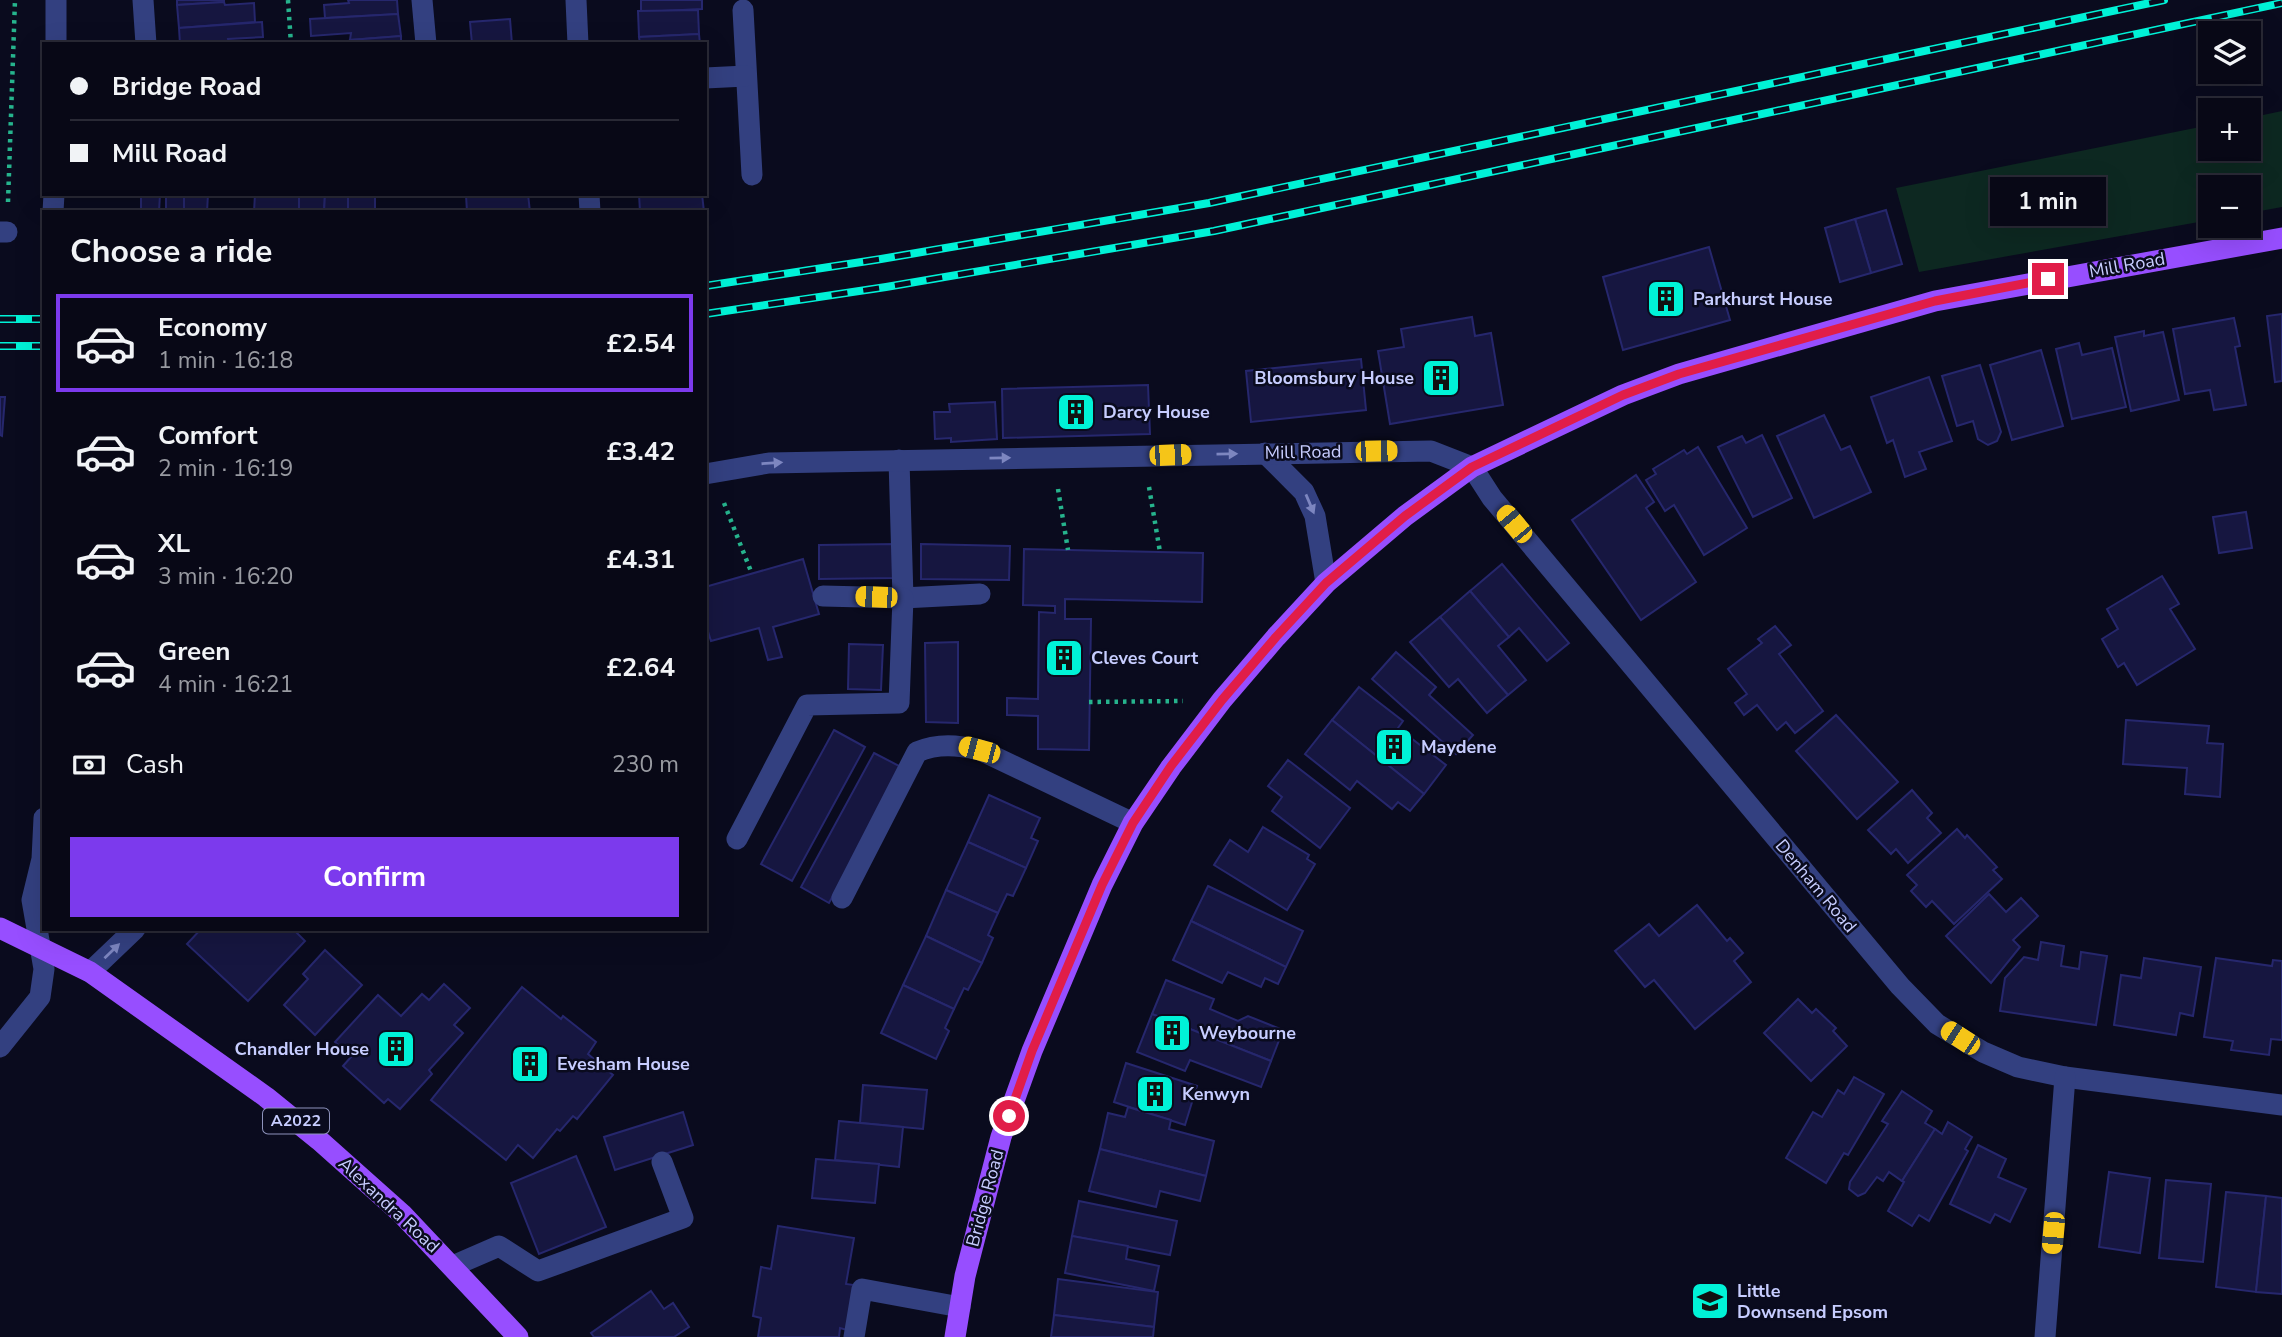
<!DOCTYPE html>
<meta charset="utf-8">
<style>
body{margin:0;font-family:"Nunito Sans",sans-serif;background:#161623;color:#f1f3f6;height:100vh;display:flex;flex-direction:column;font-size:26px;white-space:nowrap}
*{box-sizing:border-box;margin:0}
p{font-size:23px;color:#989aa1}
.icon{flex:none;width:38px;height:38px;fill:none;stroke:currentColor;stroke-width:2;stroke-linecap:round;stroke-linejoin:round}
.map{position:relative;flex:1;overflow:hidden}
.drawer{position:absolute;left:42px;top:210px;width:665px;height:721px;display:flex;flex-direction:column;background:#080816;border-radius:0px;box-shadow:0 7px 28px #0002,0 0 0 2px #292935}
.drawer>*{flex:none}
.guide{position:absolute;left:42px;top:42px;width:665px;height:154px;border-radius:0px;box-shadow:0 7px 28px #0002,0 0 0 2px #292935;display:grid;align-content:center;height:154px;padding:0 28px;background:#080816}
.buttons{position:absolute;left:2198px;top:21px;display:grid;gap:14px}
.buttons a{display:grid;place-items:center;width:63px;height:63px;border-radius:0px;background:#080816;box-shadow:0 7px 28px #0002,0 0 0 2px #292935;font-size:35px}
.end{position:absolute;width:32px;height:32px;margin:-16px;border:9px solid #e11d48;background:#fff;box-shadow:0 0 0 4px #fff}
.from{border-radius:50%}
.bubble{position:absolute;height:49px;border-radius:0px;background:#080816;box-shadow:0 7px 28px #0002,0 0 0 2px #292935;font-size:23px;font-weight:700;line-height:49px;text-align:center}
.car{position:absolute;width:21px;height:42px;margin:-21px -10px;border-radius:9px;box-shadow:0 0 5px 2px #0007;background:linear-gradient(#f5c518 24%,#345 0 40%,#f5c518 0 76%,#345 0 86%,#f5c518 0)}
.guide b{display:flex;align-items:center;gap:24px;height:66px;font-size:26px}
.guide b+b{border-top:2px solid #292935}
.guide i{width:18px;height:18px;background:#f1f3f6}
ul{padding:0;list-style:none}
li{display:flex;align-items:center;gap:21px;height:98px;margin:0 14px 10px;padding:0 14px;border:4px solid transparent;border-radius:0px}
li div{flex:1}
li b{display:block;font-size:26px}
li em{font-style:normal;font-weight:700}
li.selected{border-color:#7c3aed}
li>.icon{width:63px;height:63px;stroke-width:1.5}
h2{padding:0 28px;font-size:32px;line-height:84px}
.pay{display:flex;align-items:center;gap:18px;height:77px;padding:0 28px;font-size:26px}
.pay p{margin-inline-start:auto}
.action{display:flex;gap:14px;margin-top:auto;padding:14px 28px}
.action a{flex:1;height:80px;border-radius:0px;background:#7c3aed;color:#fff;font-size:28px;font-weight:700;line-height:80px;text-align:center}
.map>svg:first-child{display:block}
</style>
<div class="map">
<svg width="2282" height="1337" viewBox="0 0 2282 1337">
<rect width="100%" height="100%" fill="#0a0b1e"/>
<!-- green -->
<polygon fill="#0d2821" points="2282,111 2282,207 2249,213 2249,187 2210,187 2210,220 1919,272 1896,188 2210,125 2210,149 2249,149 2249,118"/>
<!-- building -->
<g fill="#161640" stroke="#26276d" stroke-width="2">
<polygon points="177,0 224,0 224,2 177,5"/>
<polygon points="348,0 397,0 398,14 325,18 324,5 349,3"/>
<polygon points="641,0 702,0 702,9 641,12"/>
<polygon points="224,2 225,5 254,3 255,22 179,28 177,5"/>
<polygon points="698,10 699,34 639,37 638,11"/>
<polygon points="398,14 401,36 350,40 351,33 311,36 310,19"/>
<polygon points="510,19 512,44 472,44 470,22"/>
<polygon points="262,22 263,37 228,39 229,44 180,44 179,28"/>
<polygon points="699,34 700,44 640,44 639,37"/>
<polygon points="401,36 401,44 351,44 350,40"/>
<polygon points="141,194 160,194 159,212 141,212"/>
<rect x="166" y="194" width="18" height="18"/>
<polygon points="184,194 208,194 207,212 184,212"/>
<polygon points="255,194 299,194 299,212 254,212"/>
<polygon points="299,194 325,194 324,212 299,212"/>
<polygon points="325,194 348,194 348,212 324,212"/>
<rect x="348" y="194" width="27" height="18"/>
<polygon points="528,194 530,212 467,212 466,195"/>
<polygon points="639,194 702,194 704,212 640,212"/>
<polygon points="1886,210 1902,264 1871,273 1855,219"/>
<polygon points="1855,219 1871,273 1840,282 1825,228"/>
<polygon points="1709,247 1730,320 1623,350 1603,277"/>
<polygon points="2282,314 2282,381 2275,382 2267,316"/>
<polygon points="1472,317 1475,336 1491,333 1503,405 1390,424 1378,351 1404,347 1401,329"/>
<polygon points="2234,318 2240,346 2235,347 2246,405 2214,410 2210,390 2185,394 2173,329"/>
<polygon points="2144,331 2144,336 2163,332 2179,400 2131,411 2115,337"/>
<polygon points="2079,343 2082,355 2112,348 2126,407 2072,419 2056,349"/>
<polygon points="2041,350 2063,426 2012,440 1990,365"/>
<polygon points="1361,359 1366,410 1251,422 1246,371"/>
<polygon points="1980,365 2001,432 1997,441 1988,445 1978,439 1973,421 1957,426 1942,376"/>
<polygon points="1929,377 1952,441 1919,452 1926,469 1905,477 1893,440 1887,443 1871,397"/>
<polygon points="1148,385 1150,434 1003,438 1002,389"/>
<polygon points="0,397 5,397 2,436 0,435"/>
<polygon points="995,402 997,439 951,442 951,438 935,439 934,412 950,412 949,404"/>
<polygon points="1824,415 1841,450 1850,446 1871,492 1814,518 1777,436"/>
<polygon points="1762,435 1792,498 1753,517 1718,447 1742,436 1746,443"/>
<polygon points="1698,447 1747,528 1704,555 1674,505 1665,511 1646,480 1656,474 1653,469 1684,450 1687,454"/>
<polygon points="1636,475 1654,502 1646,508 1696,582 1641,620 1572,520"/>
<polygon points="2246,512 2252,548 2219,553 2213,517"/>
<polygon points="897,544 897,578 819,579 819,545"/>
<polygon points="921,544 1010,546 1009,580 921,579"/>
<polygon points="1024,549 1203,553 1202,602 1065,599 1065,619 1091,619 1089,750 1038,749 1038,716 1007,715 1007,698 1038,699 1039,612 1055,613 1055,606 1023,605"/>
<polygon points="803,559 819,614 773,627 782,657 768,660 759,628 711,641 705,622 705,587"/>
<polygon points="1502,564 1569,643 1547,661 1519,628 1509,637 1470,591"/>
<polygon points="2162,576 2179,604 2170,609 2195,649 2137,685 2124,663 2118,667 2102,639 2118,629 2107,609"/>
<polygon points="1470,591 1509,637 1498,646 1526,680 1508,695 1440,617"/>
<polygon points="1440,617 1508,695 1487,713 1458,679 1449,687 1410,642"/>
<polygon points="1775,626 1791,645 1779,654 1823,711 1795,733 1786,722 1777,730 1757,705 1744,715 1735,703 1747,694 1728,669 1762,643 1758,639"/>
<polygon points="958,642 958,723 926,722 925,643"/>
<polygon points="849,644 883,645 881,690 848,689"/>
<polygon points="1396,652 1436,687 1429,695 1473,735 1456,754 1372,679"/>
<polygon points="1359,687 1403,721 1398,728 1446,765 1424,794 1332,720"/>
<polygon points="1836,715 1898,782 1857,819 1796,751"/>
<polygon points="1332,720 1424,794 1410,811 1398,802 1392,809 1357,781 1350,790 1305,754"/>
<polygon points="2126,720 2209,726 2207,743 2223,744 2220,797 2185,794 2187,768 2123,764"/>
<polygon points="834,730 865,747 792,881 761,864"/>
<polygon points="874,753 903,768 829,903 801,887"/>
<polygon points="1288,760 1350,808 1320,848 1272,811 1282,797 1268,786"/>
<polygon points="1912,790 1932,813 1927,818 1941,833 1908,863 1896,849 1891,854 1868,830"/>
<polygon points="989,795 1040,818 1031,838 1038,841 1026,868 968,842"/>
<polygon points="1263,827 1309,855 1307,859 1315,864 1287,910 1214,865 1230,840 1248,852"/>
<polygon points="1957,829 1965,838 1967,835 1997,867 1993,870 2002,879 1954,924 1932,901 1926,907 1911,891 1917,885 1907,875"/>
<polygon points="968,842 1026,868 1013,896 1007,894 998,913 946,890"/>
<polygon points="1208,886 1303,931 1286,967 1191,921"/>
<polygon points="946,890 998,913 988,935 993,938 982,963 926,936"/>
<polygon points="1989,894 2006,912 2021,898 2038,916 2013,940 2020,947 1991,983 1946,936"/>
<polygon points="1697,905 1727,941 1730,938 1743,953 1734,961 1751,982 1695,1029 1654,980 1645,987 1615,951 1649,924 1659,936"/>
<polygon points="1191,921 1286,967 1278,984 1265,978 1261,987 1228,972 1222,983 1173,960"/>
<polygon points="201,929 293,929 305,941 248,1001 187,944"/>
<polygon points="926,936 982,963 968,990 964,988 954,1009 903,985"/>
<polygon points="2041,942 2064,946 2061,966 2079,969 2081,952 2107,956 2096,1025 2000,1011 2005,978 2024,957 2038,960"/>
<polygon points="325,950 362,985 315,1035 284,1005 308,979 303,974"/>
<polygon points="2144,958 2201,967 2193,1016 2180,1013 2176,1035 2114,1025 2121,975 2141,978"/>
<polygon points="2216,958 2272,966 2273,960 2282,961 2282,1040 2271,1039 2269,1055 2231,1050 2233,1041 2204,1037"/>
<polygon points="1166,980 1214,999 1210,1009 1238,1021 1248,1016 1283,1030 1271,1061 1152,1014"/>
<polygon points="444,984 470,1008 454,1025 463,1033 429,1070 432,1074 400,1109 388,1099 384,1103 343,1066 351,1057 335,1042 378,995 401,1016 422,994 429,1000"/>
<polygon points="903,985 954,1009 945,1028 949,1031 936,1059 881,1033"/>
<polygon points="522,987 561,1019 563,1016 596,1042 588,1054 613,1075 577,1119 573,1116 560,1131 557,1129 533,1158 518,1145 506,1160 431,1100"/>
<polygon points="1798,999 1812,1013 1816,1009 1836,1028 1833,1031 1847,1046 1811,1081 1764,1033"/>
<polygon points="1152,1014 1271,1061 1261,1087 1190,1060 1185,1071 1137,1052"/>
<polygon points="1126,1063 1197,1086 1185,1125 1114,1102"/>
<polygon points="1854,1077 1884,1094 1848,1155 1844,1153 1826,1183 1786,1158 1813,1112 1822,1117 1838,1090 1844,1094"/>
<polygon points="863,1085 927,1090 923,1129 860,1123"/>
<polygon points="1902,1091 1932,1111 1925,1123 1935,1129 1902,1181 1889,1172 1883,1181 1877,1177 1865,1193 1858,1196 1849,1189 1850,1182 1888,1124 1882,1121"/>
<polygon points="1128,1107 1171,1120 1169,1129 1214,1141 1206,1176 1100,1149 1108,1113 1125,1117"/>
<polygon points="683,1112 693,1145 615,1170 604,1137"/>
<polygon points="839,1121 903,1127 899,1167 835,1160"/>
<polygon points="1948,1122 1972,1137 1965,1149 1968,1151 1929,1221 1919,1215 1912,1226 1888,1211 1904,1182 1902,1181 1935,1129 1942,1134"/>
<polygon points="1978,1145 2006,1159 1998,1177 2026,1189 2010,1222 1995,1214 1990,1223 1950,1204"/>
<polygon points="1100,1149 1206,1176 1200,1201 1160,1191 1156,1207 1089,1191"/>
<polygon points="576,1156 606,1227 539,1254 511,1183"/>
<polygon points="816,1159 879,1164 875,1203 812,1198"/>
<polygon points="2109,1172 2150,1178 2140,1253 2099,1247"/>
<polygon points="2166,1180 2211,1184 2203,1262 2159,1258"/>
<polygon points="2226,1192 2266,1196 2256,1292 2216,1287"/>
<polygon points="2266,1196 2282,1198 2282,1294 2256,1292"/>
<polygon points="1079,1201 1177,1221 1170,1255 1072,1236"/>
<polygon points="778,1226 854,1238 846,1284 854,1285 847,1330 840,1328 839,1337 758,1337 761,1318 753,1316 761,1267 771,1269"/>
<polygon points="1072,1236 1128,1246 1126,1259 1159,1266 1154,1291 1065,1273"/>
<polygon points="1058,1279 1158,1292 1154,1327 1054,1315"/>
<polygon points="651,1291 664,1309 673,1303 689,1327 674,1337 594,1337 591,1333"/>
<polygon points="1054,1315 1154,1327 1153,1337 1051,1337"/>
</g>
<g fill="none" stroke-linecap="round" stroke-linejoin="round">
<!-- path -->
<g stroke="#26b48d" stroke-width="4.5" stroke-dasharray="3.5 5" stroke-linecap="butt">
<polyline points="288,0 291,44"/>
<polyline points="8,202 15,0"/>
<polyline points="1149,487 1160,552"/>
<polyline points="1058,489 1068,550"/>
<polyline points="724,503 752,574"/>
<polyline points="1089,702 1183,701"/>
</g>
<!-- minor -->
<g stroke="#334080" stroke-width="21">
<polyline points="143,0 146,44"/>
<polyline points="422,0 426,44"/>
<polyline points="576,0 578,44"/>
<polyline points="743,10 752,175"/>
<polyline points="56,44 56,0"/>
<polyline points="705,78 746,76"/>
<polyline points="589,194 590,212"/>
<polyline points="53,212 54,194"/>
<polyline points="0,232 7,232"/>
<polyline points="1265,453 1304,492 1315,516 1326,583"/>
<polyline points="899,460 903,598 980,594"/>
<polyline points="705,474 769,463 1431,451 1472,467 1492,498 1900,986 1937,1024 1983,1052 2018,1067 2065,1077 2282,1105"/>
<polyline points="737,839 807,705 899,703 903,598 823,596"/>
<path d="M 842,898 L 917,752 C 938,743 958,745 980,750 L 1133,823"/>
<polyline points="90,972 135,929"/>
<polyline points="0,1047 40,997 44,969 32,900 42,859 44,818"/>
<polyline points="453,1266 499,1246 538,1271 683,1218 662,1162"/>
<polyline points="854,1337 862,1289 960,1307"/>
<polyline points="2045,1337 2065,1077"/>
</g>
<!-- major -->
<g stroke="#974eff" stroke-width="21">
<polyline points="0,928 90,972 266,1097 319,1140 402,1214 518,1337"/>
<polyline points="955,1337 965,1276 1001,1137 1032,1051 1102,885 1133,823 1171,767 1222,700 1276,637 1326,583 1405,516 1472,467 1623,395 1679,374 1935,301 2282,238"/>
</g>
<defs>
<g id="rail">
<polyline points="705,286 881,259 1209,203 2164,0"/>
<polyline points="705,314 886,287 1214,231 2282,3"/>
<polyline points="0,319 44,319"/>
<polyline points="0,346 44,346"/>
</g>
</defs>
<!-- rail casing -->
<use href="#rail" stroke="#00f2d7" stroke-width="8"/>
<!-- rail -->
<use href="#rail" stroke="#0a0b1e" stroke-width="5" stroke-dasharray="16" stroke-linecap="butt"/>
</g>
<!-- one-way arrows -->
<defs><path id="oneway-solid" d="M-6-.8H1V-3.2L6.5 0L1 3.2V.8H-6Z" transform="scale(1.75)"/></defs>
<g fill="#7d86c0">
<use href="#oneway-solid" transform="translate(1227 454) rotate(-1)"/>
<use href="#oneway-solid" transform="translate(1000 458) rotate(-1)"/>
<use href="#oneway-solid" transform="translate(772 463) rotate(-4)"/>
<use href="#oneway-solid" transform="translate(1310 504) rotate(67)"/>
<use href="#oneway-solid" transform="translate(112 951) rotate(-44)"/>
</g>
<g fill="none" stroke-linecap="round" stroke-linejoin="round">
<!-- route -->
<polyline stroke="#e11d48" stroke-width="9" points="1009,1116 1032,1051 1102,885 1133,823 1171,766 1222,700 1276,637 1326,583 1405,516 1472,467 1623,395 1679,374 1935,301 2048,279"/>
</g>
<!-- icons -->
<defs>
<symbol id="building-square" viewBox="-11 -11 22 22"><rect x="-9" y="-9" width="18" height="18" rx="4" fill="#00f2d7" stroke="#0a0b1e"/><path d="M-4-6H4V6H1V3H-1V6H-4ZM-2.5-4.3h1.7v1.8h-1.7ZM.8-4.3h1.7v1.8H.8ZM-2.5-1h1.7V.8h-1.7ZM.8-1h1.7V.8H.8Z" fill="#111"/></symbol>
<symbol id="school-square" viewBox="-11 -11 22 22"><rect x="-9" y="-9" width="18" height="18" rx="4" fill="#00f2d7" stroke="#0a0b1e"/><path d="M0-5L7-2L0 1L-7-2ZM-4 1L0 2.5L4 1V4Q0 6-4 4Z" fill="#111"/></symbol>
</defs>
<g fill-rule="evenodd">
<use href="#building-square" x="1644" y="277" width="44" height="44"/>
<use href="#building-square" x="1419" y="356" width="44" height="44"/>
<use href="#building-square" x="1054" y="390" width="44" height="44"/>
<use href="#building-square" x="1042" y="636" width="44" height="44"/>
<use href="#building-square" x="1372" y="725" width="44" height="44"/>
<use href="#building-square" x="1150" y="1011" width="44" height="44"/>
<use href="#building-square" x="374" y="1027" width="44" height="44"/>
<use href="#building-square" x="508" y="1042" width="44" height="44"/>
<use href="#building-square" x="1133" y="1072" width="44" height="44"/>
<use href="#school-square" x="1688" y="1279" width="44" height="44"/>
</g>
<g text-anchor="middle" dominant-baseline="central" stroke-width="5" stroke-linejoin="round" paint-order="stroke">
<!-- shield labels -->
<rect fill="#0a0b1e" stroke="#8e93bc" stroke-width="2" x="263" y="1108.5" width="66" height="25" rx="5"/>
<g font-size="16" font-weight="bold" fill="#c7cdff">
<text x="296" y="1121">A2022</text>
</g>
<!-- street labels -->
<g font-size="18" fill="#c7cdff" stroke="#0a0b1e">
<text transform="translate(2127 265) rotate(-10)">Mill Road</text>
<text transform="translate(1303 452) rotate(-1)">Mill Road</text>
<text transform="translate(1816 886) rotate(50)">Denham Road</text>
<text transform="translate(985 1198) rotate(-75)">Bridge Road</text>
<text transform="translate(389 1205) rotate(43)">Alexandra Road</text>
</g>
<!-- poi labels -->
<g font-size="18" font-weight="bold" fill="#c7cdff" stroke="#0a0b1e" text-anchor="start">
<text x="1693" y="299">Parkhurst House</text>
<text x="1414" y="378" text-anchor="end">Bloomsbury House</text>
<text x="1103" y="412">Darcy House</text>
<text x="1091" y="658">Cleves Court</text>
<text x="1421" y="747">Maydene</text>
<text x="1199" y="1033">Weybourne</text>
<text x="369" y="1049" text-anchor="end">Chandler House</text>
<text x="557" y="1064">Evesham House</text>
<text x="1182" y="1094">Kenwyn</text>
<text x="1737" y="1291">Little<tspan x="1737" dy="21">Downsend Epsom</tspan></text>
</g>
</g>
</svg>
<div class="buttons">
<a><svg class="icon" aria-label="layers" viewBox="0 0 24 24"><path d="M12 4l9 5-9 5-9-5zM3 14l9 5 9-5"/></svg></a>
<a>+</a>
<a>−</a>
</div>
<i class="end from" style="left:1009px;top:1116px"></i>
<i class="end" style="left:2048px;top:279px"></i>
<div class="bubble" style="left:1990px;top:177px;width:116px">1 min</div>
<i class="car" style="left:1376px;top:451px;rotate:89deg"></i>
<i class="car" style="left:1170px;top:455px;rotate:88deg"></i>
<i class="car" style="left:1514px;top:524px;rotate:320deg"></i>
<i class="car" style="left:876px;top:597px;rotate:272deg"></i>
<i class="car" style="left:979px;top:750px;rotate:285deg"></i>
<i class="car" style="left:1960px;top:1038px;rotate:303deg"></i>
<i class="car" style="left:2053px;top:1233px;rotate:185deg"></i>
<div class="guide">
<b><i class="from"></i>Bridge Road</b>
<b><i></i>Mill Road</b>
</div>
<section class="drawer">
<h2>Choose a ride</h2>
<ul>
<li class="selected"><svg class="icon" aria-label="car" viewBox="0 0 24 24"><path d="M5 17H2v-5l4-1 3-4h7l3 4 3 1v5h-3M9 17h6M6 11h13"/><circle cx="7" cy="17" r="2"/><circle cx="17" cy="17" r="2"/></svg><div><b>Economy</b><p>1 min · 16:18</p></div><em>£2.54</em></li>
<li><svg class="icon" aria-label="car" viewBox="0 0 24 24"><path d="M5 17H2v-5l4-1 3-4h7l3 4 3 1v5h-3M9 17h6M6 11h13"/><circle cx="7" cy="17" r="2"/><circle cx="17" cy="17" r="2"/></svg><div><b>Comfort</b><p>2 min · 16:19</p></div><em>£3.42</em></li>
<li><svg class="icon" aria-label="car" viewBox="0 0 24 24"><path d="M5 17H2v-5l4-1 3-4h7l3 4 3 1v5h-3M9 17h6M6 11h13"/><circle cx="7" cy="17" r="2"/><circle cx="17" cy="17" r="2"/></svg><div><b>XL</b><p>3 min · 16:20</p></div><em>£4.31</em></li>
<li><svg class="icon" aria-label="car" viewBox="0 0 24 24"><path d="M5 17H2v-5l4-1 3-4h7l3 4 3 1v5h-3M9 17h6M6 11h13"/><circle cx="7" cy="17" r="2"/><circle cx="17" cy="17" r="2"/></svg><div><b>Green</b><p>4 min · 16:21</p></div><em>£2.64</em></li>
</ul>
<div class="pay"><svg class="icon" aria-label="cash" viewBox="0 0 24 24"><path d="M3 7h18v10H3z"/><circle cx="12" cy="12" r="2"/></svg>Cash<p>230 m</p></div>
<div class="action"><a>Confirm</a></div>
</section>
</div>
